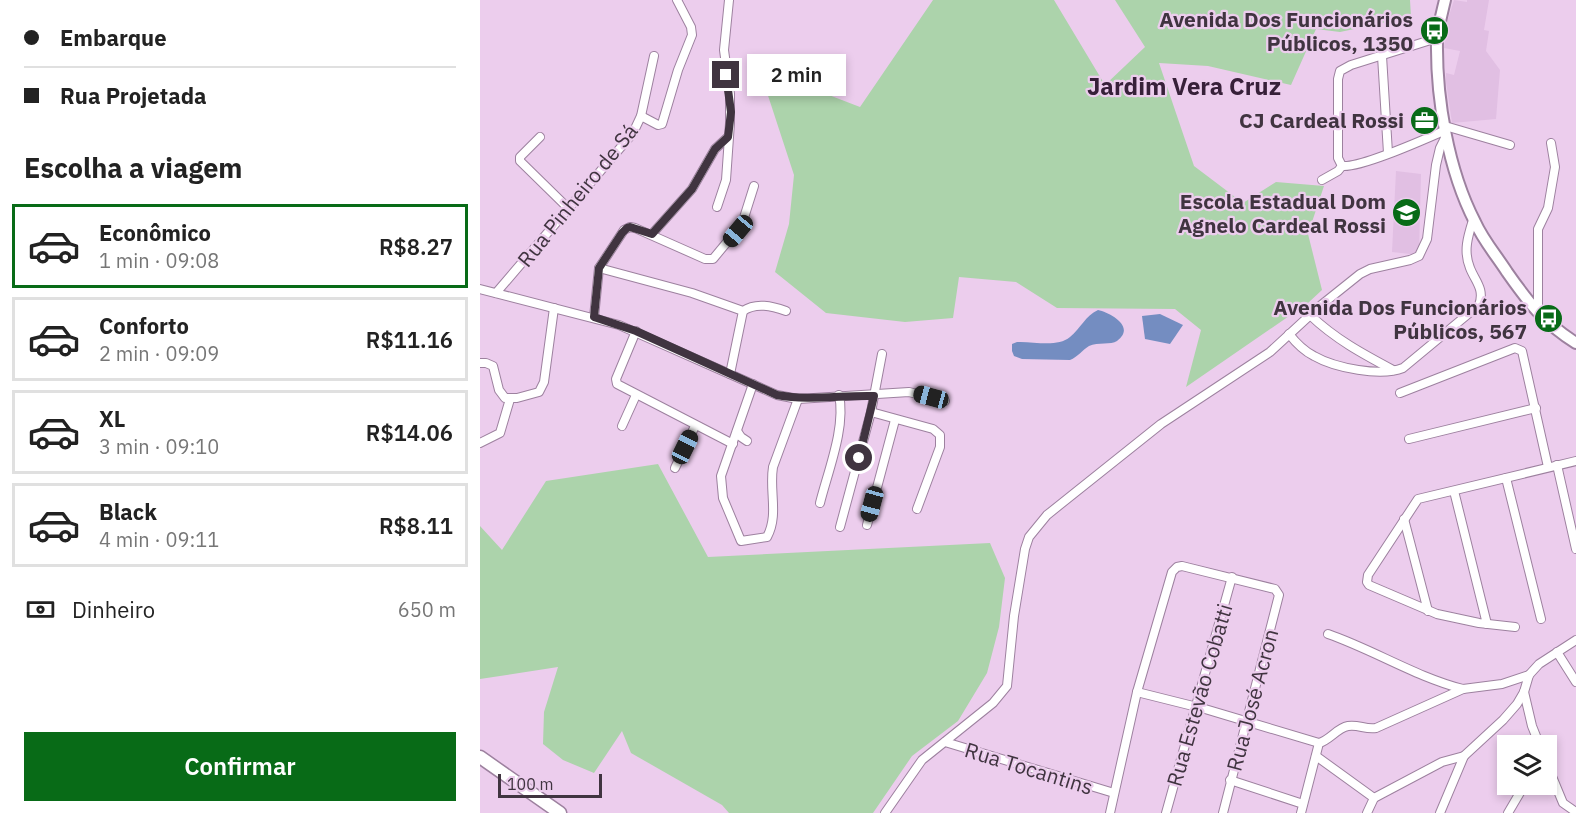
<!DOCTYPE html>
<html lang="pt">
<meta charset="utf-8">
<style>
body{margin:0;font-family:"IBM Plex Sans",sans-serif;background:#f2f2f2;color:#222;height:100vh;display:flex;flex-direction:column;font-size:22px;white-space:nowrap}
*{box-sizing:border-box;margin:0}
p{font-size:20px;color:#767676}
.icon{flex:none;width:33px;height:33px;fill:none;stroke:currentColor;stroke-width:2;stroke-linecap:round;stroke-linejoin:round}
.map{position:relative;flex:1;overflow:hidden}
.drawer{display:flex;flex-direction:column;background:#fff;width:480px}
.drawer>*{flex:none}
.guide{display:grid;align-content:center;height:132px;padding:0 24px;background:#fff}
.fabs{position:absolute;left:1017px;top:735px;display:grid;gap:12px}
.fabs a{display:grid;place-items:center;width:60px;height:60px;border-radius:0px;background:#fff;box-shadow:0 3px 9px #0003;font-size:30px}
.scale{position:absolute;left:18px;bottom:15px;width:104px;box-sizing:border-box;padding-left:6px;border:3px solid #403440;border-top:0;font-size:16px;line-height:21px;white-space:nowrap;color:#403440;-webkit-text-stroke:4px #eccded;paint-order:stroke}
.end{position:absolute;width:27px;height:27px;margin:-14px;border:8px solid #403440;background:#fff;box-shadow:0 0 0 3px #fff}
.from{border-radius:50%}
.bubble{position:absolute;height:42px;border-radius:0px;background:#fff;box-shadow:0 3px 9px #0003;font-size:20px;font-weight:600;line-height:42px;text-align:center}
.car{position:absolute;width:18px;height:36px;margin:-18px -9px;border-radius:8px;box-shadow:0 0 4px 2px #0007;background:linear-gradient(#222 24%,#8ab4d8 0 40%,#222 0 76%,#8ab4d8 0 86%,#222 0)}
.guide b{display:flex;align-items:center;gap:21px;height:57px;font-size:22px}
.guide b+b{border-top:2px solid #e0e0e0}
.guide i{width:15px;height:15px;background:#222}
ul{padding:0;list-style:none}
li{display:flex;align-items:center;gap:18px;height:84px;margin:0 12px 9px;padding:0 12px;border:3px solid #e0e0e0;border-radius:0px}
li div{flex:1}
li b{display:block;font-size:22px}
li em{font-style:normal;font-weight:600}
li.selected{border-color:#086b17}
li>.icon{width:54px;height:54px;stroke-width:1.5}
h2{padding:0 24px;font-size:27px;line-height:72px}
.pay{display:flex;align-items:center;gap:15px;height:66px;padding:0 24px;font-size:22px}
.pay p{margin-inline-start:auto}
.action{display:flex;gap:12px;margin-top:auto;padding:12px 24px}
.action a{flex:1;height:69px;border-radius:0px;background:#086b17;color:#fff;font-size:24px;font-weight:600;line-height:69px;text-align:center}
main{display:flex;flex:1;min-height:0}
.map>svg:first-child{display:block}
</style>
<main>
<section class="drawer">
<div class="guide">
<b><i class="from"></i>Embarque</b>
<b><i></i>Rua Projetada</b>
</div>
<h2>Escolha a viagem</h2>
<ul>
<li class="selected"><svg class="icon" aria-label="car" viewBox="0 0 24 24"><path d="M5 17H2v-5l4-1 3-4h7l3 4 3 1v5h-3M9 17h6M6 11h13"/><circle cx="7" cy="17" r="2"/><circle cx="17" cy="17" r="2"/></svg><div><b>Econômico</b><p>1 min · 09:08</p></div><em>R$8.27</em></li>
<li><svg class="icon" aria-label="car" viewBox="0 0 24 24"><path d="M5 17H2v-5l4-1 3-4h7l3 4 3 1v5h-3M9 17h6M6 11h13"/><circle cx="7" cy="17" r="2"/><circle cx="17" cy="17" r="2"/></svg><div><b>Conforto</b><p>2 min · 09:09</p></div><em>R$11.16</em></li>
<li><svg class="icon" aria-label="car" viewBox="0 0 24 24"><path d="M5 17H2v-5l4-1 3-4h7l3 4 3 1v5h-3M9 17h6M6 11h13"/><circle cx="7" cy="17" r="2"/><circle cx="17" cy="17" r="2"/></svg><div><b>XL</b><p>3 min · 09:10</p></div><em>R$14.06</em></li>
<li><svg class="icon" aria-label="car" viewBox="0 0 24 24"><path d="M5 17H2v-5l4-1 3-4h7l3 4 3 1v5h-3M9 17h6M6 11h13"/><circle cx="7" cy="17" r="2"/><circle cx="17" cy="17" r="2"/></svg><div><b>Black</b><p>4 min · 09:11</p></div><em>R$8.11</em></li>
</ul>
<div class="pay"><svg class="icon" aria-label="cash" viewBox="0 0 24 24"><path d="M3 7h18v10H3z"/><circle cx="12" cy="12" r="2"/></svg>Dinheiro<p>650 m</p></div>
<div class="action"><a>Confirmar</a></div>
</section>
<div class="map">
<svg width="1096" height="813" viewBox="0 0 1096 813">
<rect width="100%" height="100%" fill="#eccded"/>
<!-- built -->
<g fill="#e1bfe3">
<polygon points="974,0 987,2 987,0 1009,0 1004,30 1009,31 1006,51 1020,70 1016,119 972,123 966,82 966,73 974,75 980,51 964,48 967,22"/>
<polygon points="916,171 941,174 939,255 912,252"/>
</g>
<!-- green -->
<g fill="#acd3ab">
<polygon points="453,0 574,0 625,85 665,47 635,0 930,0 931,17 860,32 836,29 811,85 728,66 679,63 714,166 763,203 796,182 844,186 828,234 842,290 828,303 706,387 721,330 695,309 577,308 536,282 479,277 473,318 425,322 346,313 295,272 309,224 314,175 279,68 380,107"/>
<polygon points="178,464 228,557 510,543 525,578 519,627 507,673 478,721 432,756 393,813 249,813 242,805 151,753 142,731 114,773 83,760 63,744 64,712 78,667 0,679 0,526 22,550 66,481"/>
</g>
<!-- water -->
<g fill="#748dc1">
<path d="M 618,310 C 631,313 656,327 637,341 C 631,345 618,342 609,346 C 602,350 598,357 590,360 L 542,359 L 534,356 L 532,351 L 532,344 L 537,342 C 553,341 577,348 590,337 C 601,328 605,316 618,310 Z"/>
<polygon points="680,314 703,325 690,344 665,339 662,316"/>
</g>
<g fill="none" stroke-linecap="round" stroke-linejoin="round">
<defs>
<g id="street">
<polyline points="902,56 908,153"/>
<polyline points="161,116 178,125 182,124 198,70 212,35 211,27 197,0"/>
<polyline points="965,126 1030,145"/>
<polyline points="60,137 40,157 40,161 89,209"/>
<polyline points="862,166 858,158 858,79 860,71 871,65 957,38"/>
<path d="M 862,166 C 881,168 945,139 966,130"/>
<polyline points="842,180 858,171 862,166"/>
<polyline points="237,207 246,180 250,123 250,94 244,50 249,0"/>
<polyline points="172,234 212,189 235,149 248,137"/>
<path d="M 119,268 L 212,293 L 263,311 C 276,302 292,306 306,311"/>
<polyline points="0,289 139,325 297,395 318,399 429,392 465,401"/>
<polyline points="16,293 153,133 161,116 174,56"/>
<polyline points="1058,312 1058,229 1068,208 1075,167 1071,143"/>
<path d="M 830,315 C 855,339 883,354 913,370"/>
<polyline points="114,317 119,268 144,230 150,227 155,228 225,259 233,259 262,224 274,186"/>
<polyline points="156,331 136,379 137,384 253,444"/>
<path d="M 809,334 C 816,343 824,351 834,356 C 855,368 901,377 923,368 L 999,305 C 1005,289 995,281 990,268 C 983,251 988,236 993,220"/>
<polyline points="0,363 6,363 13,366 19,390 25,398 37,398 59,392 64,382 74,308"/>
<polyline points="250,374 263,311"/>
<path d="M 273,384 L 241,476 L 243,498 L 261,541 L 287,537 C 299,515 289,491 293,467 L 318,399"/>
<polyline points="920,393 1035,348 1042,351 1068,467"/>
<polyline points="391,412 453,429 460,435 460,447 437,509"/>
<polyline points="142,426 156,395"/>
<polyline points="257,431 261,437 267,441"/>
<polyline points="929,439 1056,408"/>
<polyline points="0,443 20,433 30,399"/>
<polyline points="1077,465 1096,549"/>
<polyline points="195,468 215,426"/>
<polyline points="1026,478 1061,619"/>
<polyline points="974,491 1007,624"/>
<path d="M 340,503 C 348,471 366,427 359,395"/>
<polyline points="924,519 948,611"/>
<polyline points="387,525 415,420"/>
<polyline points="360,527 391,412 402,354"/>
<polyline points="1035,627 999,623 957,614 889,585 887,582 888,575 938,499 1096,461"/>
<path d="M 848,634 C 894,650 936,677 983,689"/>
<polyline points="1077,652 1096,682"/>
<polyline points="657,692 725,709 839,743"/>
<polyline points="1044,692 1052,726 1060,746"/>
<polyline points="465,742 634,793"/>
<path d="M 839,743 C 850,740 857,728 868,726 C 878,724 886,730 896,728 L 983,689 L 1022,684 L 1049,675"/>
<polyline points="836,756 894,798 887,813"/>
<polyline points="1066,762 1083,803 1096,812"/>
<polyline points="750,780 823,804"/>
<polyline points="894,798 962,762 984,756 1023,720 1037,704 1044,692 1049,675 1059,664 1096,640"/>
<polyline points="405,813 442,760 513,703 527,686 534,616 545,549 549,537 567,515 681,424 790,352 840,306 880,274 890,269 930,260 939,256 947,239 956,165 960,148 966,136"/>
<polyline points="630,813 657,692 692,572 697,567 702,566 795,589 799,595 743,813"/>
<polyline points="686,813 752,577"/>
<polyline points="821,813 839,743"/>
<polyline points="960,813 984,756"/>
<polyline points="1028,813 1045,784"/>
</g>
<path id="secondary" d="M 965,0 C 962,13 958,27 957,40 C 956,98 968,170 995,222 C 1003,240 1016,255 1027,272 C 1048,302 1064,323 1096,343"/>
<polyline id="primary" points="0,757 80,813"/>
</defs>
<!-- street casing -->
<use href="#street" stroke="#9d819f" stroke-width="10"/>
<!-- secondary casing -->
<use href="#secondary" stroke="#9d819f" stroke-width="14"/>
<!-- primary casing -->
<use href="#primary" stroke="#9d819f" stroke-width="15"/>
<!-- street -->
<use href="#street" stroke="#fff" stroke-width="8"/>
<!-- secondary -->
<use href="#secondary" stroke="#fff" stroke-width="10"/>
<!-- primary -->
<use href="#primary" stroke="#fff" stroke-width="12"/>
</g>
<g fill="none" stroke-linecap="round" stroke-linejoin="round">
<!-- route -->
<path stroke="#403440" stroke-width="8" d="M 246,75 L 251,112 L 248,137 L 235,149 L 212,189 L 172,234 L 150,227 L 147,228 L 142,233 L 119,268 L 114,317 L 156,331 L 297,395 C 329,401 362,395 394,396 L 379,458"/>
</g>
<!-- icons -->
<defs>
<symbol id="bus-disc" viewBox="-11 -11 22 22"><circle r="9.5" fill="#086b17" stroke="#eccded"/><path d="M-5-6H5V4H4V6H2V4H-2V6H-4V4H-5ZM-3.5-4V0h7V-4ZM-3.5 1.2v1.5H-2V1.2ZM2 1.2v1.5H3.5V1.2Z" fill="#fff"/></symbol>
<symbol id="office-disc" viewBox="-11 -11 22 22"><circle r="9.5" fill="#086b17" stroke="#eccded"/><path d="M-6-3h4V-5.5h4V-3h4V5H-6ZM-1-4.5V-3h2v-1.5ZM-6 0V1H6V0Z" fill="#fff"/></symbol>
<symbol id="school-disc" viewBox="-11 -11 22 22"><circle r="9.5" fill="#086b17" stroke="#eccded"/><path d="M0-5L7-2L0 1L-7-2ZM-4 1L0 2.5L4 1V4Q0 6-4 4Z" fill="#fff"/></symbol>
</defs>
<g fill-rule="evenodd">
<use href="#bus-disc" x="938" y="14" width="33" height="33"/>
<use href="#office-disc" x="928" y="104" width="33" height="33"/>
<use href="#school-disc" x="910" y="196" width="33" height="33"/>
<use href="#bus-disc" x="1052" y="302" width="33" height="33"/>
</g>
<g text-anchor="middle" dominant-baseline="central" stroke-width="4.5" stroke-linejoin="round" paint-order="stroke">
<!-- poi labels -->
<g font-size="21" font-weight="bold" fill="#403440" stroke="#eccded" text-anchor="end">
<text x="933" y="19">Avenida Dos Funcionários<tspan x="933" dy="24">Públicos, 1350</tspan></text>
<text x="924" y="120">CJ Cardeal Rossi</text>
<text x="906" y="201">Escola Estadual Dom<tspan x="906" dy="24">Agnelo Cardeal Rossi</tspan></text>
<text x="1047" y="307">Avenida Dos Funcionários<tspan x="1047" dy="24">Públicos, 567</tspan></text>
</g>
<!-- street labels -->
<g font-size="21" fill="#403440" stroke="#eccded">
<text transform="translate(97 195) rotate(-51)">Rua Pinheiro de Sá</text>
<text transform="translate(719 695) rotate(-74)">Rua Estevão Cobatti</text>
<text transform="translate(772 700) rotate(-75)">Rua José Acron</text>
<text transform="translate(549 768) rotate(17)">Rua Tocantins</text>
</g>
<!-- quarter labels -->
<g font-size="24" font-weight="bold" fill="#372039" stroke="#eccded">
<text x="704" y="86">Jardim Vera Cruz</text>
</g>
</g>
</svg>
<div class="fabs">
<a><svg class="icon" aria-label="layers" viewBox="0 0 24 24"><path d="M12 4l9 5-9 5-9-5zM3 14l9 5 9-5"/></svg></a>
</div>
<div class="scale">100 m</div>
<i class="end from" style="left:379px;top:458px"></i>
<i class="end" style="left:246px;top:75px"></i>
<div class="bubble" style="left:267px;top:54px;width:99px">2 min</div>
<i class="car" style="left:258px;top:231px;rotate:220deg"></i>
<i class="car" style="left:451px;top:397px;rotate:285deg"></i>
<i class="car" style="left:205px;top:447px;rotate:26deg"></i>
<i class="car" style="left:392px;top:504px;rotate:195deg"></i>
</div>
</main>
